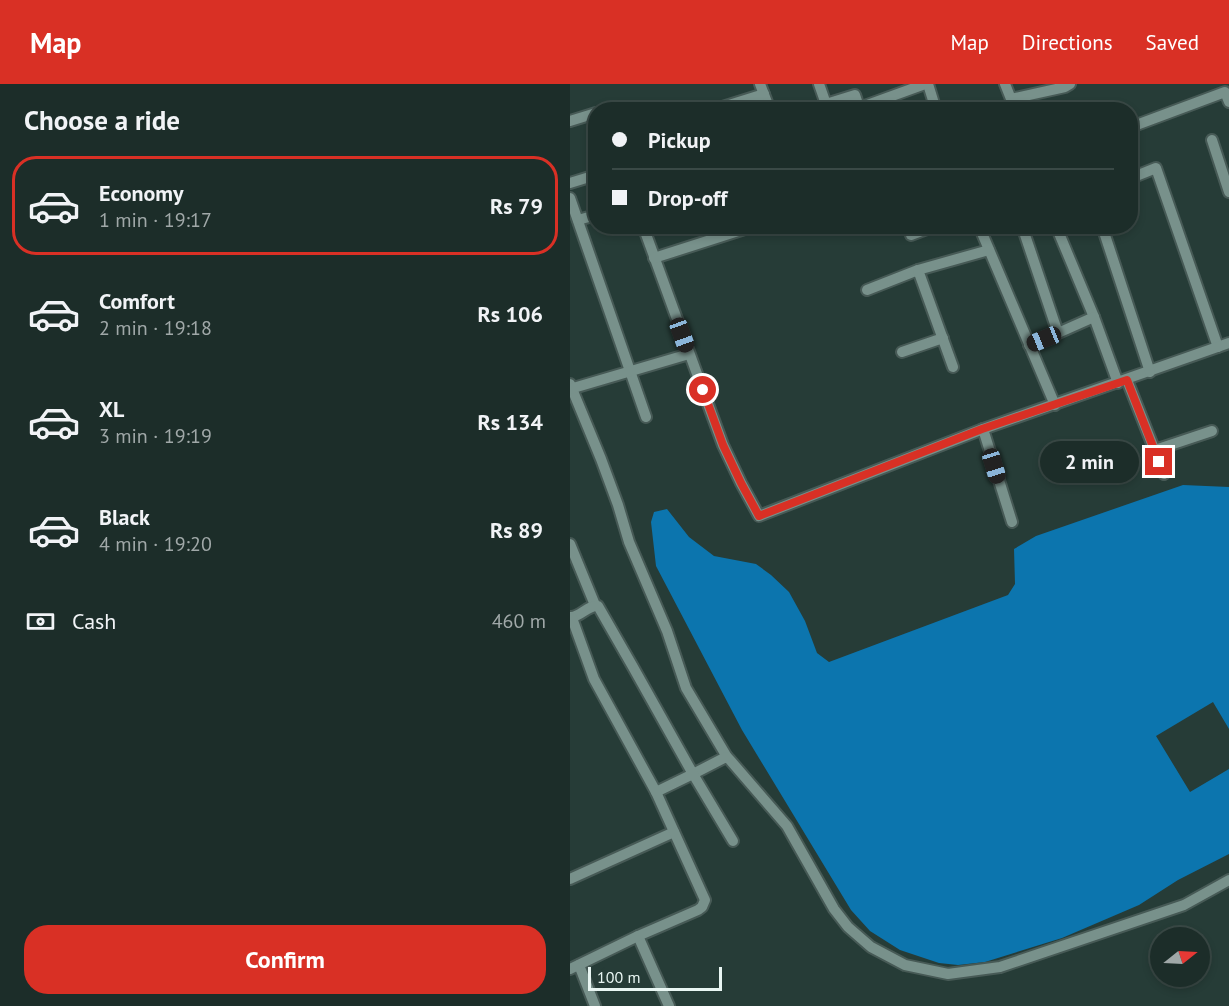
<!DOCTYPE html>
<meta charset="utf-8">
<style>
body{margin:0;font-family:"PT Sans",sans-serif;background:#293935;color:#f1f3f6;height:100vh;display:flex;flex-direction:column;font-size:22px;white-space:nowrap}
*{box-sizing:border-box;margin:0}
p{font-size:20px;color:#a0a8a8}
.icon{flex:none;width:33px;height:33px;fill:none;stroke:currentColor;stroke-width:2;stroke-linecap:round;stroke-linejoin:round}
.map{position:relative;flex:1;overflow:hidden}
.sheet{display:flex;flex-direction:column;background:#1c2d29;width:570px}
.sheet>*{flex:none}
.guide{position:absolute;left:18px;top:18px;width:550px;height:132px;border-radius:24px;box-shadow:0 3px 9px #0003,0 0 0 2px #3a4946;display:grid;align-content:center;height:132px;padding:0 24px;background:#1c2d29}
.needle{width:39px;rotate:72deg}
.buttons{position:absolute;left:580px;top:843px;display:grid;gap:12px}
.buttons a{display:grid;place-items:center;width:60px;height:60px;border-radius:50%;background:#1c2d29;box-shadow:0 3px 9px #0003,0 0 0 2px #3a4946;font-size:30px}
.scale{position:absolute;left:18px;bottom:15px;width:134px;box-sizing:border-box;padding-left:6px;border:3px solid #e9f6f3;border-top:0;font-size:16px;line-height:21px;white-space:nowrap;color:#e9f6f3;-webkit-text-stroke:4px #263c37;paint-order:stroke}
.end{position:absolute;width:27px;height:27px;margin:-14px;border:8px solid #d93025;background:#fff;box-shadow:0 0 0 3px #fff}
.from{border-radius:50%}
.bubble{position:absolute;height:42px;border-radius:21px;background:#1c2d29;box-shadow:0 3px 9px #0003,0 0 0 2px #3a4946;font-size:20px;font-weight:700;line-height:42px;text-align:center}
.car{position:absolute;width:18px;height:36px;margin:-18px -9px;border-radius:8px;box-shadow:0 0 4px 2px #0007;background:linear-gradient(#222 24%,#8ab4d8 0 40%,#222 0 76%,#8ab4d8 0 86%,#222 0)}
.guide b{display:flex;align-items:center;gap:21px;height:57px;font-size:22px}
.guide b+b{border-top:2px solid #3a4946}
.guide i{width:15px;height:15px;background:#f1f3f6}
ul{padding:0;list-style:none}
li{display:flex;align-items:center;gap:18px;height:99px;margin:0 12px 9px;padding:0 12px;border:3px solid transparent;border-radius:24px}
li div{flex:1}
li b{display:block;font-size:22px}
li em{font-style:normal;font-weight:700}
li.selected{border-color:#d93025}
li>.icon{width:54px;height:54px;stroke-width:1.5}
h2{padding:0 24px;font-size:27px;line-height:72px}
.pay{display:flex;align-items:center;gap:15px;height:66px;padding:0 24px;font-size:22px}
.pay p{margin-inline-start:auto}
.primary-button{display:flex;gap:12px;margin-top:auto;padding:12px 24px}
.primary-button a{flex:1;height:69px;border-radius:24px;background:#d93025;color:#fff;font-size:24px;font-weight:700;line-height:69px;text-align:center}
header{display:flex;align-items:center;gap:36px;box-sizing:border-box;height:84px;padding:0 30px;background:#d93025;color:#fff}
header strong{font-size:28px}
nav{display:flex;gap:33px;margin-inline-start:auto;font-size:21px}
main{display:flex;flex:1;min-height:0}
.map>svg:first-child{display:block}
</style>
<header>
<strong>Map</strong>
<nav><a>Map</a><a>Directions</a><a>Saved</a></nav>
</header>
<main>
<section class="sheet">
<h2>Choose a ride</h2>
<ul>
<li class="selected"><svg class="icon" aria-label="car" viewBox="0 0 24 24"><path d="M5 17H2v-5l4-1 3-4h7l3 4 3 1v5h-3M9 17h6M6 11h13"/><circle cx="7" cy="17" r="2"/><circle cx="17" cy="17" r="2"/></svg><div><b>Economy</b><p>1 min · 19:17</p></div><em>Rs 79</em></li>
<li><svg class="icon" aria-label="car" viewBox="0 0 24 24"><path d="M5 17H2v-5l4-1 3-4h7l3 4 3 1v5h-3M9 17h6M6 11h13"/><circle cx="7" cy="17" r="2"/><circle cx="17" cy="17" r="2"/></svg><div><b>Comfort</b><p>2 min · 19:18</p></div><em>Rs 106</em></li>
<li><svg class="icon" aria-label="car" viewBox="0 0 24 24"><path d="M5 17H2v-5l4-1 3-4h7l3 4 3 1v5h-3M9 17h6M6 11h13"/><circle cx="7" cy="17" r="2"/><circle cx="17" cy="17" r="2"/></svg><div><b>XL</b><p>3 min · 19:19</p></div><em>Rs 134</em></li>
<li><svg class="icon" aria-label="car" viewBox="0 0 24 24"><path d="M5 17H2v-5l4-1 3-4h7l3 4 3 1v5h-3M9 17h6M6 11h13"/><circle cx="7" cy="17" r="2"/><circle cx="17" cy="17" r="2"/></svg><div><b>Black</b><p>4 min · 19:20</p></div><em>Rs 89</em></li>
</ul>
<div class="pay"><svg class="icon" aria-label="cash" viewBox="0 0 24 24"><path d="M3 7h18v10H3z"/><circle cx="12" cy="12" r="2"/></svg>Cash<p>460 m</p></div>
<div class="primary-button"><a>Confirm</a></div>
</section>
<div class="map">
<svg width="659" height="922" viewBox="0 0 659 922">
<rect width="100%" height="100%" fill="#263c37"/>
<!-- water -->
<polygon fill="#0c75ae" points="613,401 659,403 659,645 643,618 586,652 620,708 659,685 659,770 608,796 569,821 492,854 415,878 388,881 369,879 330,866 300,847 281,826 172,646 86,482 81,438 84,428 97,425 119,453 144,472 186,480 201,491 219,508 235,537 247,569 259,578 438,511 445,500 444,465 466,452"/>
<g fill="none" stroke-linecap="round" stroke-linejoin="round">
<defs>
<g id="minor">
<polyline points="190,0 200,26"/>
<polyline points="358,0 366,26"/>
<polyline points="435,0 441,15"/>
<polyline points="256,20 285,11 290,26"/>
<polyline points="289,24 355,0"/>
<polyline points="36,26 43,23"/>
<polyline points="143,26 194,10"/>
<polyline points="242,26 256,20 249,0"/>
<polyline points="445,26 441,15 495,3 500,0"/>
<polyline points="0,37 26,29"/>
<polyline points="561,43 655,8 659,18"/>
<polyline points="642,56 659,108"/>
<polyline points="561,94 586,84 648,263"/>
<polyline points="0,99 26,91"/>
<polyline points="0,114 76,333"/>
<polyline points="8,136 26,131"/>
<polyline points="73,142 153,361 171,399 189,432 413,345 659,259"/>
<polyline points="409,142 485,321"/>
<polyline points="452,142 488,249 459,261"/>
<polyline points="486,142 524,233"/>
<polyline points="532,142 580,288"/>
<polyline points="341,151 365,142"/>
<polyline points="84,174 184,142"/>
<polyline points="297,206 348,186"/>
<polyline points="488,249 524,233 548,299"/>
<polyline points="332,268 373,254"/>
<polyline points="383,283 348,186 419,166"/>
<polyline points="557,296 594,390"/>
<polyline points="0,300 31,375 48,421 59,458 97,547 116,604 157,673"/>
<polyline points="0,305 119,270"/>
<polyline points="413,345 442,438"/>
<polyline points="585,366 642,347"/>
<polyline points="0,460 25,521"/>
<path d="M 0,533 C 10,534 17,521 28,522 L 63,583 L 123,690 L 154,674 L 157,673 L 160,676 L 217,742 L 264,825 L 278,843 L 301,863 L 335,881 L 378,890 L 430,883 L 614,821 L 659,796"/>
<polyline points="86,708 123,690 163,757"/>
<polyline points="0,795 104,748"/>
<polyline points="68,852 99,922"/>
<polyline points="9,881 25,922"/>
<polyline points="0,885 68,852 128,826 132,823 135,816 86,708 24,595 2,534"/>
</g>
</defs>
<!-- minor casing -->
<use href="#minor" stroke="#475a56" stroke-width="14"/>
<!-- minor -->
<use href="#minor" stroke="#78918b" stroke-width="10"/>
</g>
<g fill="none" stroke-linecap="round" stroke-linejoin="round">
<!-- route -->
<polyline stroke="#d93025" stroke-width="8" points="133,306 153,361 171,399 189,432 412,345 557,296 589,378"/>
</g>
</svg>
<div class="buttons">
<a><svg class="needle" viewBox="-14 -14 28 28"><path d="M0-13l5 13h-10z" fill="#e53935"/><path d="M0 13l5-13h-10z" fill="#a0a8a8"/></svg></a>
</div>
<div class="scale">100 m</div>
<i class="end from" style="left:133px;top:306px"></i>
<i class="end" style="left:589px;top:378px"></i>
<div class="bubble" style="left:470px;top:357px;width:99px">2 min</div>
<i class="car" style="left:112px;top:251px;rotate:160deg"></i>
<i class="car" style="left:474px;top:255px;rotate:248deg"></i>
<i class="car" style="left:424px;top:382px;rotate:163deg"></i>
<div class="guide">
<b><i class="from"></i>Pickup</b>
<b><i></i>Drop-off</b>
</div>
</div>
</main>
